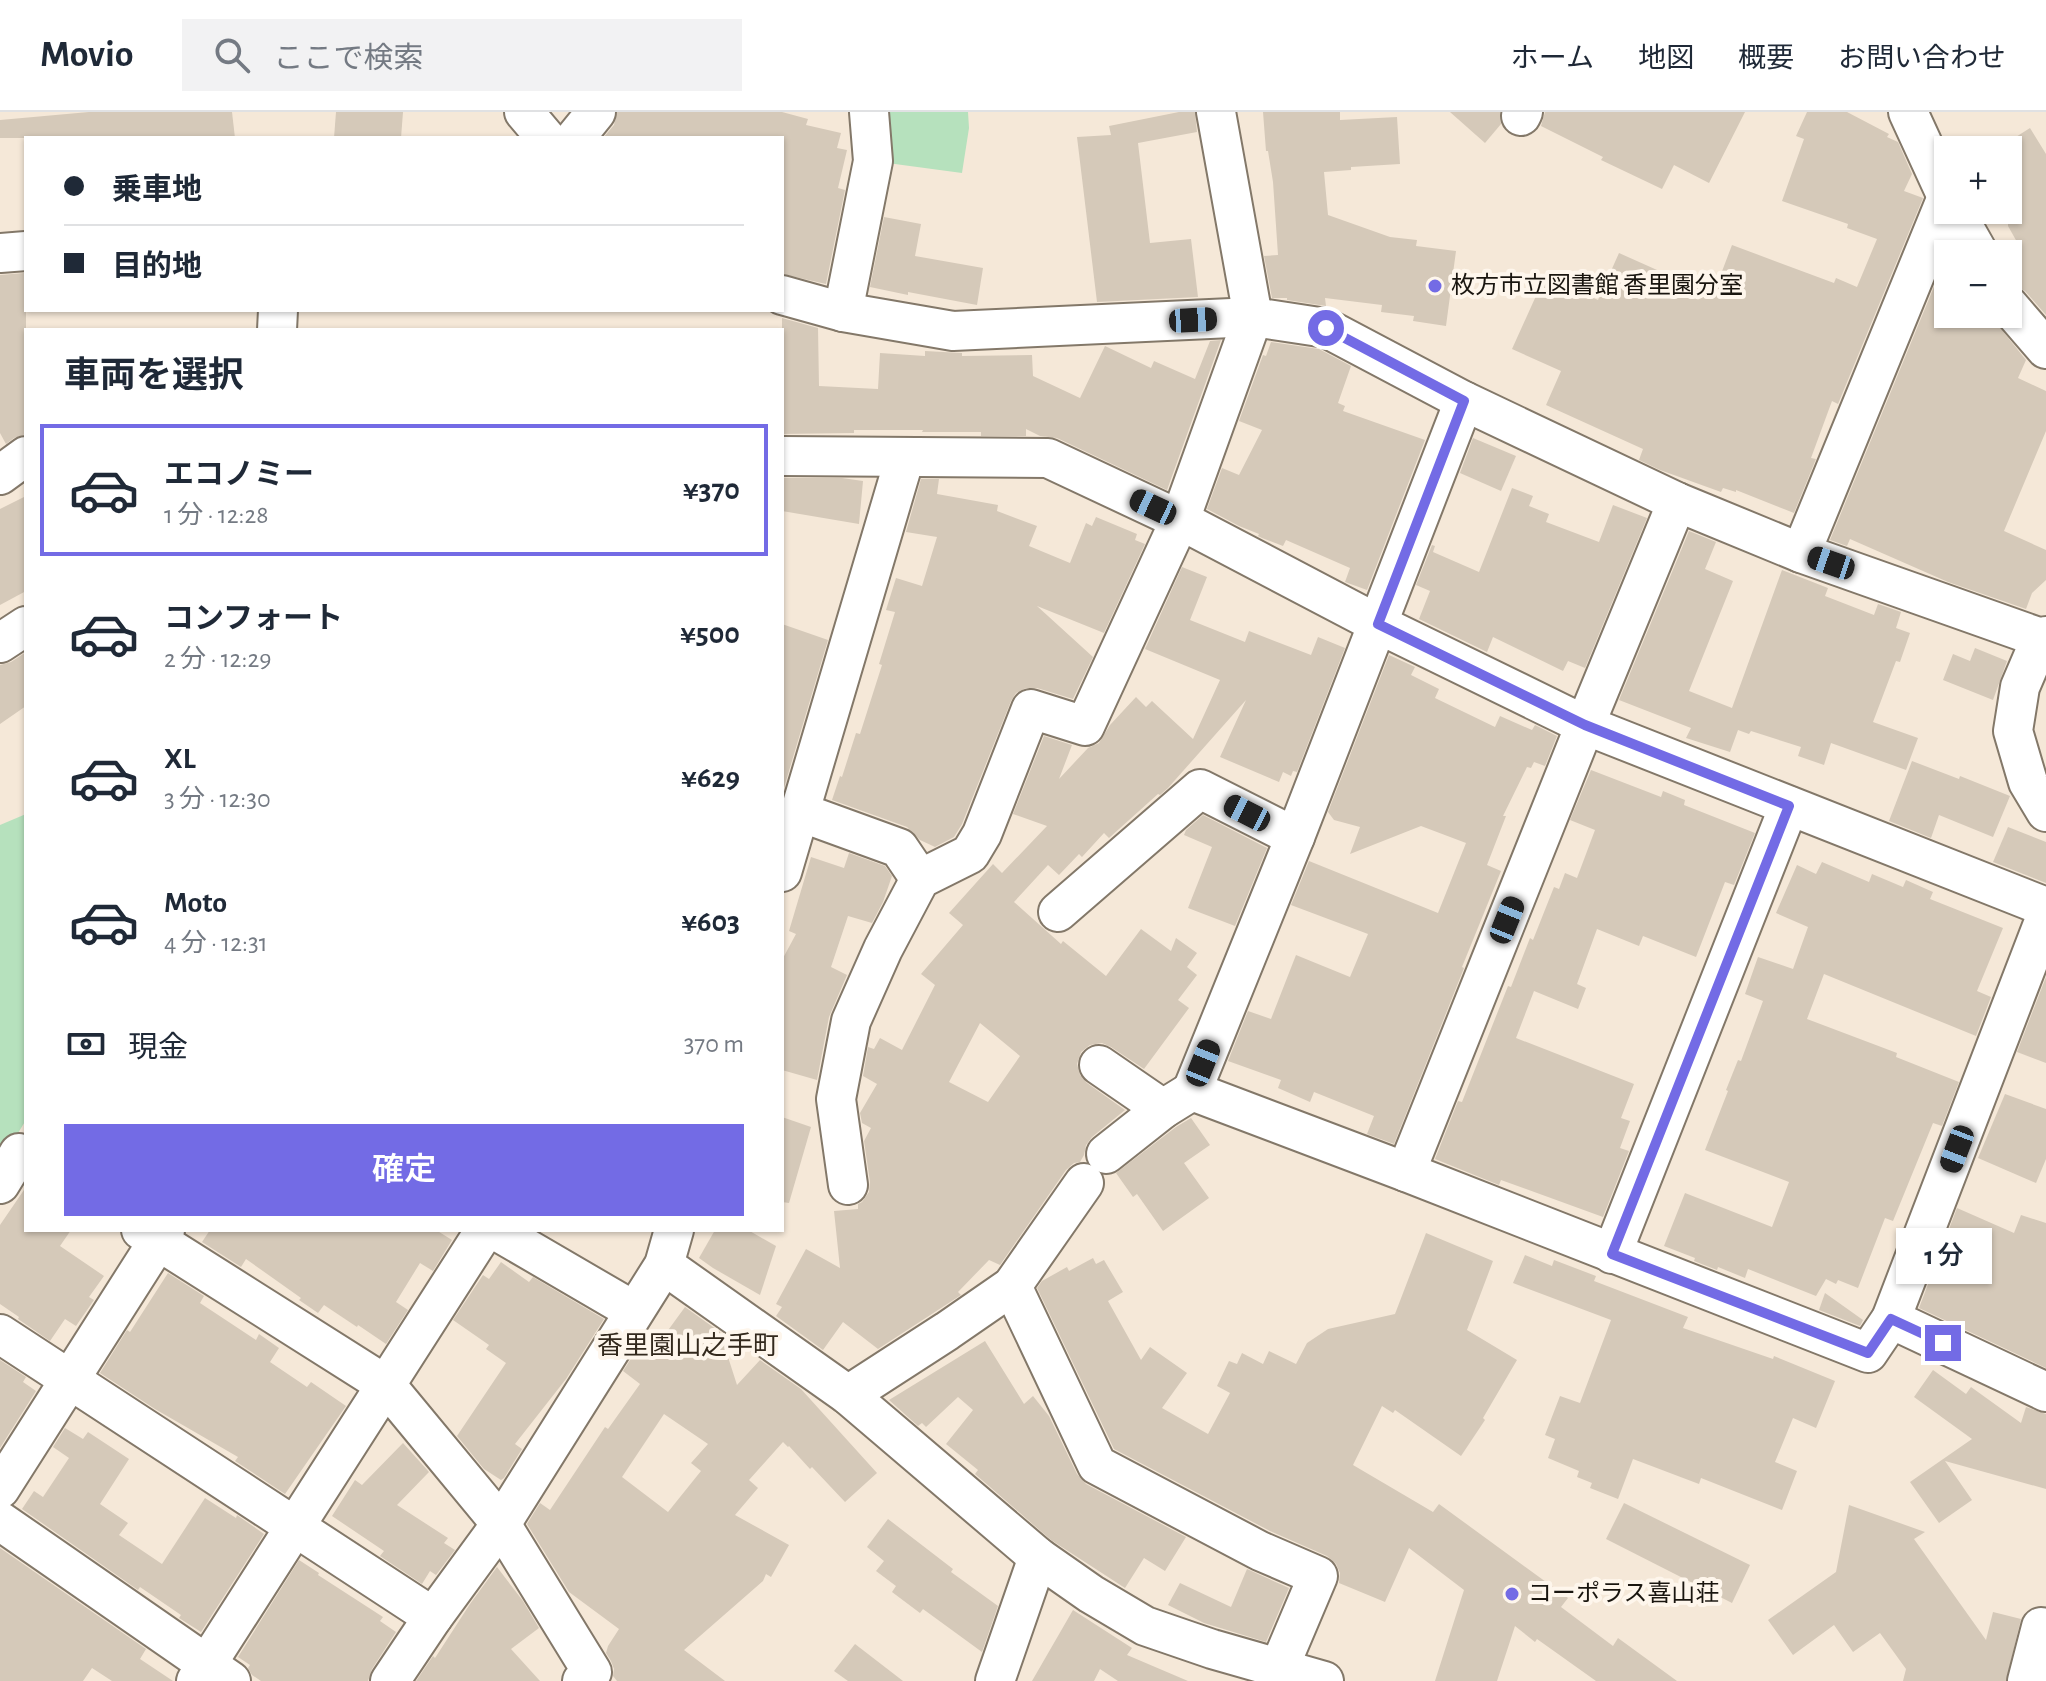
<!DOCTYPE html>
<html lang="ja">
<meta charset="utf-8">
<style>
body{margin:0;font-family:"Alegreya Sans","Noto Sans JP",sans-serif;background:#f2f2f3;color:#1f2937;height:100vh;display:flex;flex-direction:column;font-size:30px;white-space:nowrap}
*{box-sizing:border-box;margin:0}
p{font-size:26px;color:#747a83}
.icon{flex:none;width:44px;height:44px;fill:none;stroke:currentColor;stroke-width:2;stroke-linecap:round;stroke-linejoin:round}
.map{position:relative;flex:1;overflow:hidden}
.side{position:absolute;left:24px;top:216px;width:760px;height:904px;display:flex;flex-direction:column;background:#fff;border-radius:0px;box-shadow:0 2px 6px #0004}
.side>*{flex:none}
.banner{position:absolute;left:24px;top:24px;width:760px;height:176px;border-radius:0px;box-shadow:0 2px 6px #0004;display:grid;align-content:center;height:176px;padding:0 40px;background:#fff}
.tools{position:absolute;left:1934px;top:24px;display:grid;gap:16px}
.tools a{display:grid;place-items:center;width:88px;height:88px;border-radius:0px;background:#fff;box-shadow:0 2px 6px #0004;font-size:40px}
.end{position:absolute;width:36px;height:36px;margin:-18px;border:10px solid #736be5;background:#fff;box-shadow:0 0 0 4px #fff}
.from{border-radius:50%}
.bubble{position:absolute;height:56px;border-radius:0px;background:#fff;box-shadow:0 2px 6px #0004;font-size:26px;font-weight:600;line-height:56px;text-align:center}
.car{position:absolute;width:24px;height:48px;margin:-24px -12px;border-radius:10px;box-shadow:0 0 6px 2px #0007;background:linear-gradient(#222 24%,#8ab4d8 0 40%,#222 0 76%,#8ab4d8 0 86%,#222 0)}
.banner b{display:flex;align-items:center;gap:28px;height:76px;font-size:30px}
.banner b+b{border-top:2px solid #e0e1e3}
.banner i{width:20px;height:20px;background:#1f2937}
ul{padding:0;list-style:none}
li{display:flex;align-items:center;gap:24px;height:132px;margin:0 16px 12px;padding:0 24px;border:4px solid transparent;border-radius:0px}
li div{flex:1}
li b{display:block;font-size:30px}
li em{font-style:normal;font-weight:600}
li.selected{border-color:#736be5}
li>.icon{width:72px;height:72px;stroke-width:1.5}
h2{padding:0 40px;font-size:36px;line-height:96px}
.pay{display:flex;align-items:center;gap:20px;height:88px;padding:0 40px;font-size:30px}
.pay p{margin-inline-start:auto}
.action{display:flex;gap:16px;margin-top:auto;padding:16px 40px}
.action a{flex:1;height:92px;border-radius:0px;background:#736be5;color:#fff;font-size:32px;font-weight:600;line-height:92px;text-align:center}
header{display:flex;align-items:center;gap:48px;box-sizing:border-box;height:112px;padding:0 40px;background:#fff;border-bottom:2px solid #e0e1e3}
header strong{font-size:38px}
nav{display:flex;gap:44px;margin-inline-start:auto;font-size:28px}
.search{width:560px;height:72px;background:#f2f2f3;display:flex;align-items:center;gap:20px;box-sizing:border-box;padding:0 28px;border-radius:0px;color:#747a83;font-size:30px}
.map>svg:first-child{display:block}
</style>
<header>
<strong>Movio</strong>
<div class="search"><svg class="icon" aria-label="search" viewBox="0 0 24 24"><circle cx="10" cy="10" r="6"/><path d="M15 15l6 6"/></svg>ここで検索</div>
<nav><a>ホーム</a><a>地図</a><a>概要</a><a>お問い合わせ</a></nav>
</header>
<div class="map">
<svg width="2046" height="1569" viewBox="0 0 2046 1569">
<rect width="100%" height="100%" fill="#f5e8d8"/>
<!-- green -->
<g fill="#b6e1bd">
<polygon points="873,0 968,0 969,16 962,61 880,50"/>
<polygon points="26,702 26,1008 4,1044 0,1042 0,713"/>
</g>
<!-- building -->
<g fill="#d5c9b9" fill-rule="evenodd">
<polygon points="89,0 232,0 235,26 0,26 0,8"/>
<polygon points="336,0 403,0 401,26 334,26"/>
<polygon points="617,0 782,0 808,7 806,13 841,21 837,36 847,38 838,76 845,78 826,172 782,162 782,26 603,26 614,13"/>
<polygon points="1179,0 1195,0 1197,20 1138,31 1150,131 1191,127 1198,185 1097,190 1077,25 1111,23 1109,14"/>
<polygon points="1263,0 1340,0 1340,8 1397,5 1400,52 1351,55 1351,58 1324,60 1328,103 1390,125 1417,128 1416,134 1456,139 1446,214 1413,209 1414,204 1381,200 1382,193 1325,186 1326,194 1287,188 1287,186 1272,186 1264,144 1278,143 1273,70 1268,39 1266,39"/>
<polygon points="1450,0 1500,0 1501,12 1485,31"/>
<polygon points="1545,0 1745,0 1709,71 1674,53 1662,77 1601,48 1603,45 1541,14"/>
<polygon points="1807,0 1847,0 1889,22 1887,25 1898,30 1912,62 1904,79 1923,86 1838,292 1832,289 1811,346 1816,347 1794,401 1736,378 1736,380 1723,376 1721,380 1660,358 1639,348 1643,337 1546,293 1561,259 1512,237 1545,164 1598,188 1619,141 1713,183 1732,133 1834,171 1836,166 1857,175 1877,127 1847,116 1848,112 1782,89 1804,27 1796,24"/>
<polygon points="2030,16 2046,42 2046,203 2025,179 2012,172 2008,164 2008,136 2017,130 2008,114 2008,30"/>
<polygon points="884,105 921,112 915,144 983,156 977,193 908,180 908,183 870,175"/>
<polygon points="1947,143 1948,202 1989,202 2026,248 2018,266 2046,279 2046,319 2004,419 2046,438 2046,468 2032,481 2026,497 1948,470 1850,427 1847,434 1830,428"/>
<polygon points="24,161 26,177 26,322 14,326 6,332 0,321 0,163"/>
<polygon points="782,206 818,216 819,274 878,277 880,241 925,244 925,239 962,241 962,244 1032,243 1033,264 1080,286 1105,234 1151,256 1154,249 1195,267 1210,229 1221,228 1167,378 1057,326 1040,324 1026,317 1026,324 981,324 981,320 922,320 923,318 854,318 854,321 782,322"/>
<polygon points="1271,230 1319,237 1351,254 1338,291 1345,294 1343,299 1425,328 1367,478 1345,470 1350,456 1286,428 1283,434 1262,426 1258,424 1259,422 1239,414 1207,397 1222,356 1239,363 1262,318 1239,309 1263,243 1266,244"/>
<polygon points="1473,326 1516,344 1501,379 1460,361"/>
<polygon points="782,366 842,366 863,369 859,412 782,399"/>
<polygon points="921,367 939,367 937,382 998,393 997,399 1037,414 1029,434 1070,451 1086,411 1092,414 1096,405 1137,422 1135,428 1145,432 1104,521 1037,494 1093,545 1073,587 1037,576 1026,576 1016,581 1011,589 962,712 954,725 935,735 920,728 907,715 832,688 840,664 842,665 856,621 860,622 882,553 879,552 895,500 886,498 896,466 922,474 937,425 906,420"/>
<polygon points="1512,376 1533,384 1529,394 1549,402 1546,410 1599,430 1613,393 1647,406 1585,556 1568,549 1563,559 1493,525 1487,540 1419,507 1430,479 1416,473 1432,433 1435,434 1433,440 1479,460"/>
<polygon points="26,384 26,479 0,493 0,397"/>
<polygon points="1689,419 1716,430 1705,457 1733,469 1689,579 1732,596 1782,458 1828,476 1825,484 1874,503 1878,492 1884,494 1901,500 1896,516 1910,521 1900,550 1896,549 1873,610 1918,626 1906,658 1831,631 1824,653 1798,644 1801,635 1751,619 1749,622 1738,618 1730,640 1686,626 1691,616 1619,588"/>
<path d="M 1182,455 L 1207,465 L 1190,508 L 1245,530 L 1249,519 L 1311,543 L 1318,525 L 1345,536 L 1297,660 L 1293,659 L 1291,664 L 1283,660 L 1279,670 L 1220,645 L 1246,588 L 1168,676 L 1160,683 L 1158,682 L 1109,726 L 1104,721 L 1082,745 L 1079,742 L 1059,763 L 1048,753 L 1014,790 L 1061,832 L 1063,829 L 1106,864 L 1141,817 L 1171,839 L 1176,826 L 1197,841 L 1187,855 L 1197,863 L 1178,888 L 1189,896 L 1144,957 L 1111,935 L 1102,931 L 1090,933 L 1081,940 L 1077,952 L 1080,963 L 1087,971 L 1125,998 L 1092,1025 L 1086,1033 L 1084,1043 L 1080,1050 L 1074,1051 L 1066,1058 L 1000,1153 L 989,1148 L 958,1180 L 961,1183 L 878,1237 L 843,1210 L 823,1238 L 776,1204 L 782,1195 L 776,1192 L 806,1137 L 840,1156 L 834,1099 L 858,1097 L 858,1092 L 862,1090 L 869,1080 L 870,1070 L 864,1029 L 871,1016 L 862,1011 L 860,1001 L 877,972 L 863,964 L 868,935 L 874,937 L 880,926 L 902,938 L 935,873 L 921,862 L 963,813 L 949,801 L 993,752 L 1002,761 L 1047,714 L 1013,702 L 1044,624 L 1072,633 L 1059,667 L 1088,636 L 1099,631 L 1110,613 L 1136,585 L 1146,595 L 1152,589 L 1193,627 L 1220,568 L 1145,537 ZM 980,911 L 1020,944 L 988,990 L 949,970 Z"/>
<polygon points="782,512 828,528 783,679 782,679"/>
<polygon points="1975,536 2007,549 1993,588 1943,568 1953,542 1970,549"/>
<polygon points="26,540 26,594 0,612 0,553 11,550"/>
<polygon points="1389,543 1415,555 1411,563 1439,577 1435,586 1495,615 1500,604 1532,618 1535,613 1557,624 1545,654 1534,650 1531,656 1527,655 1503,704 1506,704 1487,753 1501,759 1462,855 1464,856 1394,1032 1367,1022 1374,1004 1314,980 1310,990 1278,976 1281,968 1228,949 1248,899 1271,907 1296,843 1350,865 1368,822 1291,793 1309,749 1438,801 1466,731 1421,714 1350,742 1360,715 1334,708 1328,700"/>
<polygon points="1912,649 1959,667 1960,664 2010,684 1993,725 1939,703 1931,726 1889,709"/>
<polygon points="1591,658 1661,685 1663,679 1685,688 1684,693 1755,721 1734,773 1725,770 1696,845 1643,824 1639,834 1597,817 1577,872 1586,876 1578,897 1534,879 1516,926 1634,972 1621,1006 1630,1009 1620,1036 1629,1039 1603,1105 1501,1068 1499,1073 1435,1047 1458,989 1462,990 1508,874 1511,875 1530,826 1533,828 1554,775 1559,777 1565,761 1577,766 1595,718 1570,708"/>
<polygon points="1203,703 1267,736 1235,814 1188,796 1212,735 1184,723 1186,718"/>
<polygon points="2008,715 2046,730 2046,771 1993,750"/>
<polygon points="849,741 885,754 892,764 883,790 872,811 848,804 831,855 847,863 829,905 817,968 782,958 782,848 796,822 789,819 811,745 844,756"/>
<polygon points="1822,750 1869,770 1872,762 1903,775 1906,768 1933,780 1930,787 2003,816 1977,879 1991,885 1976,924 1824,862 1807,907 1897,941 1896,945 1959,970 1942,1014 1933,1011 1893,1109 1885,1106 1858,1176 1838,1168 1836,1172 1826,1167 1816,1184 1748,1157 1745,1166 1718,1155 1717,1158 1694,1149 1695,1146 1664,1134 1685,1081 1772,1115 1789,1070 1705,1038 1728,979 1726,978 1738,948 1741,949 1763,889 1745,882 1758,845 1793,857 1808,815 1776,801 1797,753 1816,762"/>
<polygon points="2046,865 2046,951 2017,940"/>
<polygon points="2005,982 2046,997 2046,1047 2036,1071 1978,1046"/>
<polygon points="782,1005 811,1015 789,1091 782,1090"/>
<polygon points="1191,1006 1210,1033 1184,1051 1209,1086 1163,1119 1137,1082 1133,1085 1116,1061 1176,1015"/>
<polygon points="26,1075 26,1118 71,1118 60,1134 104,1164 89,1185 94,1188 76,1214 65,1207 50,1229 18,1207 19,1205 0,1192 0,1113"/>
<polygon points="1957,1096 2014,1121 2021,1103 2046,1111 2046,1256 1919,1196"/>
<polygon points="210,1118 436,1118 452,1128 433,1159 420,1151 396,1190 408,1198 386,1232 358,1213 357,1215 324,1193 318,1201 299,1188 301,1186 246,1147 241,1155 202,1130"/>
<polygon points="715,1118 748,1118 776,1134 760,1183 713,1156 699,1146"/>
<polygon points="1426,1121 1493,1149 1467,1218 1517,1248 1483,1306 1485,1308 1461,1344 1395,1298 1393,1301 1382,1294 1353,1353 1433,1400 1439,1392 1568,1486 1561,1495 1613,1534 1618,1526 1677,1569 1596,1569 1537,1527 1535,1530 1515,1514 1497,1569 1435,1569 1464,1478 1409,1436 1385,1490 1339,1471 1340,1461 1336,1452 1327,1444 1270,1419 1114,1337 1037,1176 1042,1169 1067,1155 1069,1159 1093,1146 1096,1152 1104,1148 1123,1180 1108,1189 1141,1248 1150,1235 1187,1261 1162,1296 1208,1322 1230,1281 1217,1274 1229,1249 1237,1252 1242,1241 1263,1252 1269,1239 1296,1252 1307,1231 1328,1217 1395,1202"/>
<polygon points="1525,1143 1552,1154 1554,1148 1596,1164 1594,1169 1688,1205 1683,1216 1773,1247 1774,1244 1835,1269 1816,1316 1793,1306 1775,1350 1797,1359 1782,1398 1701,1366 1699,1372 1633,1347 1618,1387 1590,1376 1592,1371 1577,1365 1579,1359 1548,1346 1555,1327 1545,1323 1560,1284 1580,1291 1611,1208 1513,1171"/>
<polygon points="501,1150 529,1170 533,1165 604,1207 566,1267 515,1332 522,1337 504,1366 501,1368 484,1357 457,1324 506,1251 486,1237 489,1233 453,1208 483,1163 489,1167"/>
<polygon points="168,1161 204,1184 200,1191 256,1228 259,1222 279,1236 270,1250 307,1275 311,1270 346,1294 285,1382 235,1349 238,1345 155,1297 100,1261 127,1218 130,1220"/>
<polygon points="1825,1181 1863,1208 1860,1214 1819,1198"/>
<path d="M 685,1195 L 720,1220 L 737,1273 L 760,1248 L 801,1277 L 877,1361 L 845,1390 L 812,1355 L 810,1357 L 789,1334 L 788,1335 L 783,1330 L 749,1368 L 758,1376 L 735,1403 L 789,1433 L 771,1465 L 766,1462 L 763,1469 L 684,1538 L 725,1569 L 617,1569 L 613,1564 L 614,1557 L 611,1549 L 606,1541 L 608,1534 L 619,1517 L 569,1480 L 527,1412 L 540,1391 L 550,1398 L 605,1315 L 608,1317 L 640,1272 L 623,1259 L 646,1223 L 658,1232 ZM 664,1302 L 708,1332 L 691,1351 L 701,1359 L 668,1400 L 622,1365 Z"/>
<polygon points="985,1229 1024,1292 1033,1284 1049,1304 1077,1362 1086,1372 1186,1425 1165,1459 1144,1446 1125,1476 1051,1428 975,1362 978,1358 946,1332 973,1298 958,1285 926,1315 922,1311 918,1314 889,1288"/>
<polygon points="0,1248 26,1265 23,1270 36,1279 0,1336"/>
<polygon points="1933,1258 1966,1282 1971,1275 2021,1311 2026,1295 2046,1302 2046,1377 1945,1349 1972,1388 1939,1411 1910,1370 1972,1327 1914,1285"/>
<polygon points="65,1316 83,1327 88,1320 129,1347 100,1392 128,1411 119,1423 162,1452 205,1386 236,1406 237,1403 264,1422 201,1520 179,1506 181,1503 140,1475 138,1478 22,1397 34,1379 43,1385 69,1346 53,1335"/>
<polygon points="403,1331 429,1360 397,1393 448,1426 444,1431 455,1438 436,1463 430,1459 422,1472 380,1444 384,1439 332,1404 355,1368 362,1373"/>
<polygon points="1624,1391 1750,1453 1732,1491 1606,1427"/>
<polygon points="1849,1393 1925,1420 1914,1427 1986,1528 1993,1500 2021,1507 2006,1569 1903,1569 1906,1557 1880,1521 1853,1540 1834,1513 1793,1543 1768,1508 1836,1460"/>
<polygon points="888,1407 953,1457 951,1460 998,1494 982,1540 923,1497 920,1501 892,1480 896,1474 876,1459 884,1449 867,1435"/>
<polygon points="0,1436 146,1537 140,1547 173,1569 112,1569 92,1556 83,1569 0,1569"/>
<polygon points="299,1448 319,1461 318,1463 383,1505 380,1509 396,1520 372,1557 368,1569 261,1569 252,1563 248,1556 250,1553 238,1545"/>
<polygon points="497,1455 523,1489 539,1516 511,1537 540,1569 416,1569 433,1544 435,1546 470,1492"/>
<polygon points="1247,1457 1289,1476 1266,1530 1204,1511 1168,1493 1180,1471 1231,1495"/>
<polygon points="1073,1498 1132,1536 1127,1543 1188,1569 1118,1569 1100,1557 1094,1569 1032,1569"/>
<polygon points="855,1532 903,1569 848,1569 834,1559"/>
</g>
<g fill="none" stroke-linecap="round" stroke-linejoin="round">
<defs>
<g id="minor">
<polyline points="524,0 546,26"/>
<polyline points="1908,0 1948,87"/>
<polyline points="1521,4 1523,0"/>
<polyline points="575,26 596,0"/>
<polyline points="1954,98 1979,142"/>
<polyline points="0,141 26,139"/>
<polyline points="782,183 843,200 953,219 1253,205 1326,216 1464,289 1677,390 1801,441 2041,526"/>
<polyline points="2008,193 2046,237"/>
<polyline points="843,200 873,49 869,0"/>
<polyline points="277,218 278,198"/>
<polyline points="1464,289 1295,725 1192,979 1406,1060 1868,1241 1891,1207 2046,804"/>
<polyline points="782,344 1048,346 1180,408 1378,512 1585,613 2046,795"/>
<polyline points="0,363 26,344"/>
<polyline points="1801,441 1947,85"/>
<polyline points="2046,524 2041,526 2020,575 2013,619 2028,670 2046,700"/>
<polyline points="0,531 26,514"/>
<polyline points="800,700 899,736 920,767"/>
<polyline points="782,760 905,345"/>
<polyline points="1058,800 1200,677 1295,725"/>
<polyline points="1099,953 1163,997"/>
<polyline points="1106,1042 1163,997 1192,979"/>
<polyline points="1406,1060 1585,613 1677,390"/>
<polyline points="0,1072 19,1041 26,1046"/>
<polyline points="848,1073 836,987 851,909 883,837 920,767 970,742 982,722 1031,597 1085,614 1180,408 1253,205 1216,0"/>
<polyline points="141,1118 386,1273 501,1412 592,1560 582,1569"/>
<polyline points="495,1118 634,1199"/>
<polyline points="1612,1142 1789,694"/>
<polyline points="664,1153 848,1283 1038,1445 1091,1482 1145,1514 1212,1537 1324,1569"/>
<polyline points="1012,1174 1097,1353 1260,1439 1318,1464 1279,1556"/>
<polyline points="1891,1207 2046,1280"/>
<polyline points="0,1222 433,1505"/>
<polyline points="848,1283 947,1219 1012,1174 1084,1071"/>
<polyline points="0,1377 165,1118"/>
<polyline points="0,1409 231,1569"/>
<polyline points="196,1569 485,1118"/>
<polyline points="390,1569 433,1505 501,1412 664,1153 674,1118"/>
<polyline points="995,1569 1038,1445"/>
<polyline points="2027,1569 2041,1515"/>
</g>
</defs>
<!-- minor casing -->
<use href="#minor" stroke="#837869" stroke-width="42"/>
<!-- minor -->
<use href="#minor" stroke="#fff" stroke-width="38"/>
</g>
<g fill="none" stroke-linecap="round" stroke-linejoin="round">
<!-- route -->
<polyline stroke="#736be5" stroke-width="10" points="1326,216 1464,289 1378,512 1585,613 1789,694 1612,1142 1868,1241 1891,1207 1943,1231"/>
</g>
<!-- markers -->
<g fill="#736be5" stroke="#fef6ec" stroke-width="3">
<circle cx="1435" cy="174" r="8"/>
<circle cx="1512" cy="1482" r="8"/>
</g>
<g text-anchor="middle" dominant-baseline="central" stroke-width="8" stroke-linejoin="round" paint-order="stroke">
<!-- poi labels -->
<g font-size="24" fill="#19150f" stroke="#fef6ec" text-anchor="start">
<text x="1451" y="174">枚方市立図書館 香里園分室</text>
<text x="1528" y="1482">コーポラス喜山荘</text>
</g>
<!-- neighbourhood labels -->
<g font-size="26" fill="#33291d" stroke="#fef6ec">
<text x="688" y="1234">香里園山之手町</text>
</g>
</g>
</svg>
<div class="tools">
<a>+</a>
<a>−</a>
</div>
<i class="end from" style="left:1326px;top:216px"></i>
<i class="end" style="left:1943px;top:1231px"></i>
<div class="bubble" style="left:1896px;top:1116px;width:96px">1 分</div>
<i class="car" style="left:1193px;top:208px;rotate:87deg"></i>
<i class="car" style="left:1153px;top:395px;rotate:295deg"></i>
<i class="car" style="left:1831px;top:451px;rotate:289deg"></i>
<i class="car" style="left:1247px;top:701px;rotate:297deg"></i>
<i class="car" style="left:1507px;top:808px;rotate:22deg"></i>
<i class="car" style="left:1203px;top:951px;rotate:22deg"></i>
<i class="car" style="left:1957px;top:1037px;rotate:201deg"></i>
<div class="banner">
<b><i class="from"></i>乗車地</b>
<b><i></i>目的地</b>
</div>
<section class="side">
<h2>車両を選択</h2>
<ul>
<li class="selected"><svg class="icon" aria-label="car" viewBox="0 0 24 24"><path d="M5 17H2v-5l4-1 3-4h7l3 4 3 1v5h-3M9 17h6M6 11h13"/><circle cx="7" cy="17" r="2"/><circle cx="17" cy="17" r="2"/></svg><div><b>エコノミー</b><p>1 分 · 12:28</p></div><em>¥370</em></li>
<li><svg class="icon" aria-label="car" viewBox="0 0 24 24"><path d="M5 17H2v-5l4-1 3-4h7l3 4 3 1v5h-3M9 17h6M6 11h13"/><circle cx="7" cy="17" r="2"/><circle cx="17" cy="17" r="2"/></svg><div><b>コンフォート</b><p>2 分 · 12:29</p></div><em>¥500</em></li>
<li><svg class="icon" aria-label="car" viewBox="0 0 24 24"><path d="M5 17H2v-5l4-1 3-4h7l3 4 3 1v5h-3M9 17h6M6 11h13"/><circle cx="7" cy="17" r="2"/><circle cx="17" cy="17" r="2"/></svg><div><b>XL</b><p>3 分 · 12:30</p></div><em>¥629</em></li>
<li><svg class="icon" aria-label="car" viewBox="0 0 24 24"><path d="M5 17H2v-5l4-1 3-4h7l3 4 3 1v5h-3M9 17h6M6 11h13"/><circle cx="7" cy="17" r="2"/><circle cx="17" cy="17" r="2"/></svg><div><b>Moto</b><p>4 分 · 12:31</p></div><em>¥603</em></li>
</ul>
<div class="pay"><svg class="icon" aria-label="cash" viewBox="0 0 24 24"><path d="M3 7h18v10H3z"/><circle cx="12" cy="12" r="2"/></svg>現金<p>370 m</p></div>
<div class="action"><a>確定</a></div>
</section>
</div>
